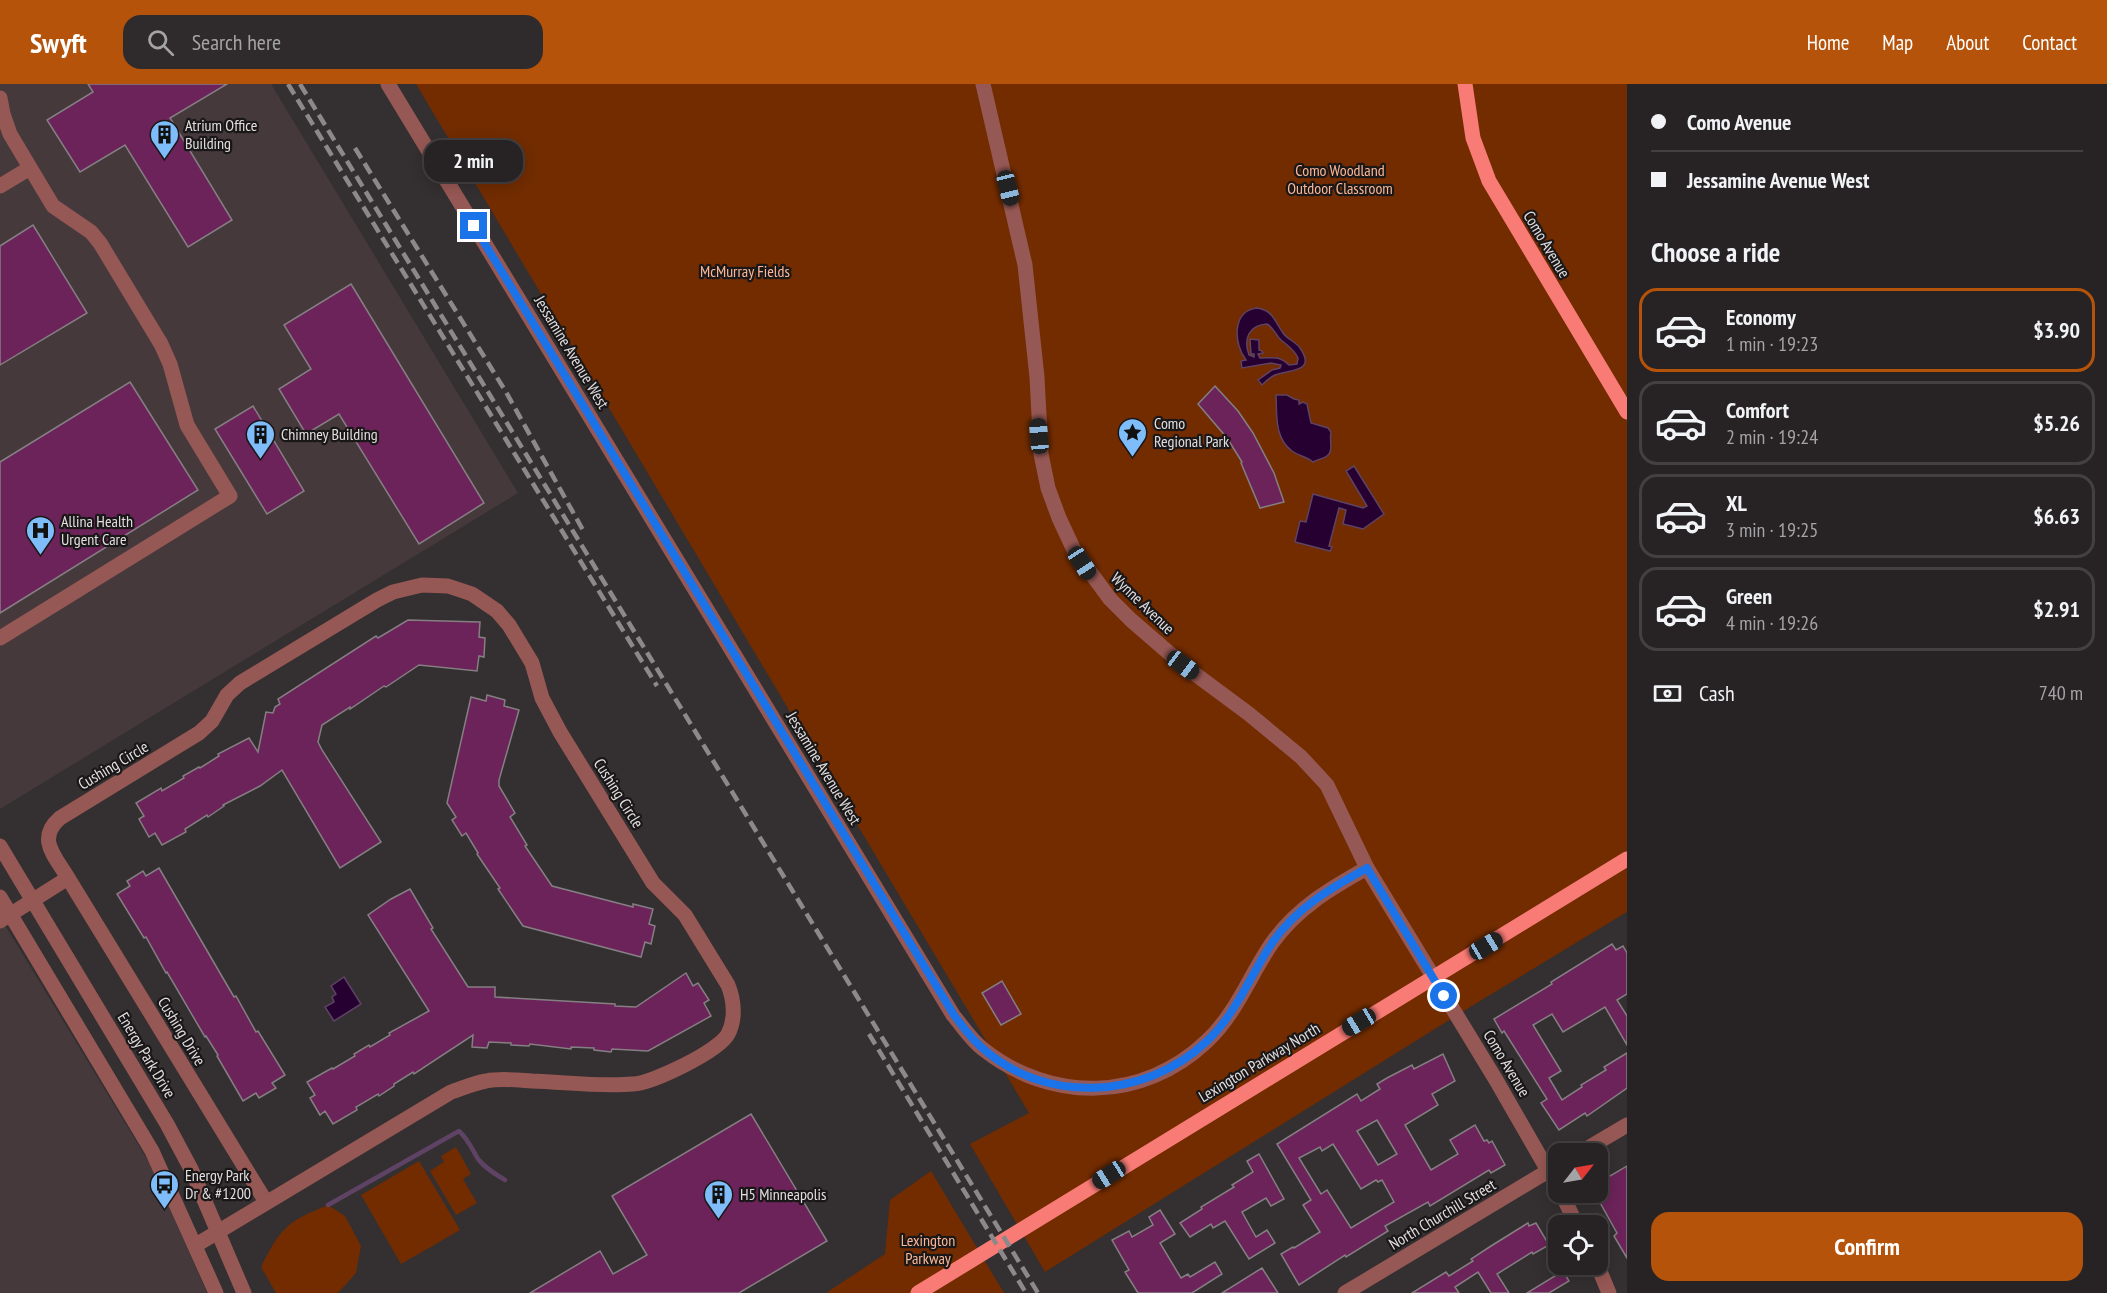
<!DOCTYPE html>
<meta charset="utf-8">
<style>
body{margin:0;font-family:"PT Sans Narrow",sans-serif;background:#2f2b2c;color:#f1f3f6;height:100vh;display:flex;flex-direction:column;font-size:22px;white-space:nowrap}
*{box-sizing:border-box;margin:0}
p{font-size:20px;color:#a4a4a6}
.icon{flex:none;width:33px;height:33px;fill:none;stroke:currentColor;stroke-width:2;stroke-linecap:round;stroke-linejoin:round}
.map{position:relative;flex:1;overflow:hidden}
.drawer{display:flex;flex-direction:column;background:#272324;width:480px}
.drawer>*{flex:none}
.top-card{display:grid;align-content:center;height:132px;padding:0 24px;background:#272324}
.needle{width:39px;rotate:59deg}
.tools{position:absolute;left:1548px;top:1059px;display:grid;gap:12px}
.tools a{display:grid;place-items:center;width:60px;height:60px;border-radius:12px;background:#272324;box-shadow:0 3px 15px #0003,0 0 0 2px #434041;font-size:30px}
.end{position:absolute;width:27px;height:27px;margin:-14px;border:8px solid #1a73e8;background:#fff;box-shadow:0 0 0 3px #fff}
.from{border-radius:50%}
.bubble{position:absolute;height:42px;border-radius:18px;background:#272324;box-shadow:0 3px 15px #0003,0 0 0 2px #434041;font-size:20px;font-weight:600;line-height:42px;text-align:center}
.car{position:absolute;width:18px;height:36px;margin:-18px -9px;border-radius:8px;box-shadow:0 0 4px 2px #0007;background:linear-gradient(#222 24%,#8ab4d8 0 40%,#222 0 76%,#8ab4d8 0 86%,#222 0)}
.top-card b{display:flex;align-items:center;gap:21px;height:57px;font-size:22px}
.top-card b+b{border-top:2px solid #434041}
.top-card i{width:15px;height:15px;background:#f1f3f6}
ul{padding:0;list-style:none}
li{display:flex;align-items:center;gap:18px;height:84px;margin:0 12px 9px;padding:0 12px;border:3px solid #434041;border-radius:18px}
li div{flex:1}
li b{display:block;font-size:22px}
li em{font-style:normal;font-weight:600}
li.current{border-color:#b45309}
li>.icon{width:54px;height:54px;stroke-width:1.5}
h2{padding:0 24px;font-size:27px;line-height:72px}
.pay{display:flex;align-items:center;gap:15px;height:66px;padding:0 24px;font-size:22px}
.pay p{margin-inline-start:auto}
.primary-button{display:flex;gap:12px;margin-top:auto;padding:12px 24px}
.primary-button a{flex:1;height:69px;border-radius:18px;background:#b45309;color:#fff;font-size:24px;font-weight:600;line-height:69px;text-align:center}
header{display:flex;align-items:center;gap:36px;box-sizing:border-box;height:84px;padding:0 30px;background:#b45309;color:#fff}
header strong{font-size:28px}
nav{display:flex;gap:33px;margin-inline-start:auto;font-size:21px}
.search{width:420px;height:54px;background:#2f2b2c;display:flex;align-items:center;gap:15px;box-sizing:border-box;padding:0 21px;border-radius:18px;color:#a4a4a6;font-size:22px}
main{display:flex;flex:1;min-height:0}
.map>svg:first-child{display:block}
</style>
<header>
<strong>Swyft</strong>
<div class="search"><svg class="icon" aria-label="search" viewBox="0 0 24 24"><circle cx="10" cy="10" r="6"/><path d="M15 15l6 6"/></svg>Search here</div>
<nav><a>Home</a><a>Map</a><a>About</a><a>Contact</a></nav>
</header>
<main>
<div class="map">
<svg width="1627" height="1209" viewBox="0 0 1627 1209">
<rect width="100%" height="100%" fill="#342f30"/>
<!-- built -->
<g fill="#45393c">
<polygon points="0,0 271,0 518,409 0,725"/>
<polygon points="0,833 150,1080 207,1209 0,1209"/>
</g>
<!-- green -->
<g fill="#722c00">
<polygon points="416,0 1627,0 1627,828 1475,920 1045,1188 970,1060 1029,1029"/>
<polygon points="456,1063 471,1090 463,1095 477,1119 456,1131 430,1087 444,1078 441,1072"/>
<polygon points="419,1077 460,1146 401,1180 361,1111"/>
<polygon points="931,1087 1004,1209 826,1209 885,1170 890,1116"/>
<path d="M 328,1121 L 345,1132 L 361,1162 L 356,1189 L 338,1209 L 276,1209 L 261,1183 C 280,1144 288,1137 328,1121 Z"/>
</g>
<!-- water -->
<g fill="#250031" stroke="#5e4365" stroke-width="1.5" fill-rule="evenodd">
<path d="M 1257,224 C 1273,226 1275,238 1283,249 C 1287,255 1296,258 1300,264 C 1318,290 1286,285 1273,292 C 1269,294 1265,298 1262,301 L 1258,296 L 1272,286 L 1280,284 L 1281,281 L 1271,279 L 1242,284 L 1241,277 L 1246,276 C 1234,261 1231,227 1257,224 ZM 1267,240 C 1274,244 1275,250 1281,256 C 1288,262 1294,265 1298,274 L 1297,280 L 1289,281 C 1279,271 1272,274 1260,274 L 1258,270 L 1263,269 L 1262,267 L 1259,266 L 1259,256 L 1250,255 L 1251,270 L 1254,270 L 1254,273 L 1249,271 C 1243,255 1249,241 1267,240 Z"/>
<path d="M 1276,311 L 1287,311 L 1294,315 L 1299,316 L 1299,320 L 1303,318 L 1307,320 L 1311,339 L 1328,344 L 1331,348 C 1329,356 1334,367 1327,372 C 1323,375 1318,375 1313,378 C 1307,373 1299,372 1292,367 C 1274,354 1277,330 1276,311 Z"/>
<polygon points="1354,382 1384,430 1363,445 1343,440 1346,426 1339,424 1329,462 1332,463 1330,467 1295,458 1300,437 1306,438 1313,410 1363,424 1367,422 1346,387"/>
<polygon points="344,893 361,920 334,937 325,923 334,918 332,913 336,910 331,902"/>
</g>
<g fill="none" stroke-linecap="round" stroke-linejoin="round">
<!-- stream -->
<path stroke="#5e4365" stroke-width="4.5" d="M 328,1121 L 459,1047 C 468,1055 472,1065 478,1075 C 485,1084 495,1090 505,1096"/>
</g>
<!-- building -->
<g fill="#6c2359" stroke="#847f83" stroke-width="1.5" fill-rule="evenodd">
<polygon points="88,0 227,0 170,34 232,136 188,163 125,61 80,88 47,36 93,8"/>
<polygon points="33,141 87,229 0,281 0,162"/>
<polygon points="351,200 484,419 419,460 339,330 306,350 279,305 311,285 284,241"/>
<polygon points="130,298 198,406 0,529 0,378"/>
<polygon points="1215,302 1238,327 1253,349 1274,389 1284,418 1260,424 1241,379 1242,378 1227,354 1198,320"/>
<polygon points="253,322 304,407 267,430 215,345"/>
<polygon points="408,536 480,538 479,553 485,554 484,573 479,572 477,587 419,581 386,603 384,602 350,625 350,623 322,641 318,658 322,666 381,758 340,784 282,686 260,702 223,721 224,722 208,733 207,731 185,745 186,748 162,761 155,749 149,753 139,735 144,732 136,719 161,704 162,707 184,694 183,692 199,683 200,684 219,672 218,670 249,654 258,668 266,628 273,629 275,623 280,620 278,615 376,552 378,554"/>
<polygon points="487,611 505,616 504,622 519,626 499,696 499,702 515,729 510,733 527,761 525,762 552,802 633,823 633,820 653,825 649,840 655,842 651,860 645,858 641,873 523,842 498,805 500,804 477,770 478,769 466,749 462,752 452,736 456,733 447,719 471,613 486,617"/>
<polygon points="159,784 220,889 234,913 236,912 256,948 258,947 285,991 272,999 276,1004 259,1014 256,1009 243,1017 217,972 218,971 206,952 205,953 167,888 166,889 146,853 144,854 117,810 130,802 127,797 143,787 146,792"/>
<polygon points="410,805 433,844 431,845 468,903 495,903 495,913 615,920 615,922 636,923 686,889 693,902 698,899 709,916 704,919 711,932 648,967 612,965 611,968 594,966 594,964 571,963 571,965 530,960 529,962 511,961 511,959 489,958 487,964 472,963 473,951 414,990 413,988 394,1000 394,1002 379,1012 378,1010 356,1023 357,1026 333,1040 325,1027 320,1031 310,1014 315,1011 307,998 332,984 333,985 355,972 354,970 369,961 370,963 390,951 389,949 429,927 368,831 391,815"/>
<polygon points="1612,860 1616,866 1623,862 1627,869 1627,910 1617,916 1627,932 1627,961 1605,923 1563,948 1552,930 1533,941 1561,987 1549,994 1562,1016 1582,1003 1581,1001 1606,986 1604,983 1627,969 1627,1004 1587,1032 1585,1029 1559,1046 1541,1019 1547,1015 1504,947 1502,949 1494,935 1552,900 1551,898"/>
<polygon points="1002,897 1021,930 1001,941 982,909"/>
<path d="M 1443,970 L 1455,997 L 1432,1010 L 1438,1021 L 1405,1041 L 1431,1086 L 1458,1070 L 1450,1056 L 1475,1041 L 1484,1057 L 1487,1056 L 1489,1059 L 1492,1057 L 1505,1081 L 1491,1089 L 1489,1086 L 1430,1122 L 1428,1118 L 1385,1142 L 1388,1147 L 1346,1173 L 1345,1171 L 1299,1201 L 1281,1170 L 1293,1163 L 1294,1164 L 1320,1148 L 1303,1121 L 1311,1116 L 1277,1060 L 1357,1010 L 1361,1017 L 1380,1005 L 1377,1000 L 1387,994 L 1412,981 L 1414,985 ZM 1377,1036 L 1397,1070 L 1378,1081 L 1357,1047 ZM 1333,1060 L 1361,1105 L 1376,1096 L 1378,1098 L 1382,1096 L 1394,1118 L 1351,1144 L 1327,1106 L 1321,1110 L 1299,1074 L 1320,1063 L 1322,1067 Z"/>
<polygon points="751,1030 827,1157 739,1209 530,1209 600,1167 613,1190 647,1171 612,1112"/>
<polygon points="1259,1070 1284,1115 1271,1122 1266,1114 1242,1128 1256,1153 1267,1146 1275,1159 1249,1175 1225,1137 1213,1144 1211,1140 1190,1153 1180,1139 1202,1125 1201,1123 1234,1103 1232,1101 1253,1088 1247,1077"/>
<polygon points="1627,1082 1627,1174 1614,1152 1617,1149 1598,1115 1598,1099"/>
<polygon points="1160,1126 1175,1150 1160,1159 1181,1194 1188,1190 1190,1193 1215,1178 1222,1190 1192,1209 1138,1209 1125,1188 1129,1186 1112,1156 1129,1147 1132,1153 1153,1141 1149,1133"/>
<polygon points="1528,1139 1529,1142 1536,1139 1549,1161 1533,1170 1532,1168 1497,1190 1509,1209 1491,1209 1478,1188 1455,1203 1459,1209 1412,1209 1446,1188 1449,1192 1473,1177 1471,1175 1491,1162"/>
<polygon points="1262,1184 1278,1209 1222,1209"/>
<polygon points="1563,1187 1569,1197 1549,1209 1527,1209"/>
</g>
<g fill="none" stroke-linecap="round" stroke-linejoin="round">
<!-- minor -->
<g stroke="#965854" stroke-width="15">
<path d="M 388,0 L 953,931 C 963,943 971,956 983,965 C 1051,1019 1143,1018 1207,957 C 1236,930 1250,891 1272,859 C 1297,824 1331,804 1367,784"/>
<polyline points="983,0 1025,181 1037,293 1041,370 1048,404 1059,434 1074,466 1110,515 1131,536 1183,581 1249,630 1301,673 1327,701 1367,784 1496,996 1558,1104"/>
<polyline points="0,14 3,30 10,50 53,122 91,148 100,159 161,260 170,280 187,341 230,412 0,554"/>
<polyline points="0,102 30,84"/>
<polyline points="0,762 167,1040 191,1085 244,1209"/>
<polyline points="68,794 266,1118"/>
<polyline points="0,813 152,1067 216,1209"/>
<path d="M 0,837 L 68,794 C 55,772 36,755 60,734 L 199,649 L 212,637 L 227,611 L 240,599 L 377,516 L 393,508 L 422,501 L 448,502 L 472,510 L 497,527 L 509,541 L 532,579 L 542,614 L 560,648 L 653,799 L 685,831 L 728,901 C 734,916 736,935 728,950 C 719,967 653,999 633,1000 C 600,1003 565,998 532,997 C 517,996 501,994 486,997 C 474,999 463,1004 451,1008 L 196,1161"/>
<polyline points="1578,1070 1627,1041"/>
<polyline points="1561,1108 1577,1142"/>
<polyline points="1597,1180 1609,1209"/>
<polyline points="1345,1209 1558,1081"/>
</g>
<!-- major -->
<g stroke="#f97b76" stroke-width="15">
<polyline points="1465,0 1473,54 1489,97 1627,328"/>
<polyline points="918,1209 1627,775"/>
</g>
<!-- rail -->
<g stroke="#8d898a" stroke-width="4.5" stroke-dasharray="12 6" stroke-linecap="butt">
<polyline points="288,0 657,602"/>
<polyline points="300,0 1038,1209"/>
<polyline points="355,64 506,308 584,448"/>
<polyline points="869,950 1026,1209"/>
</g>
</g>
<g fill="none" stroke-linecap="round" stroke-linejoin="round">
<!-- route -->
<path stroke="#1a73e8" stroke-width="8" d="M 474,142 L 954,931 C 962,942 970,953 980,962 C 1044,1021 1145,1016 1207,957 C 1236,930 1250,892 1272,859 C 1296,824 1331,804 1367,784 L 1444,912"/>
</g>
<!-- icons -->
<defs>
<symbol id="building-pin" viewBox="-11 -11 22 30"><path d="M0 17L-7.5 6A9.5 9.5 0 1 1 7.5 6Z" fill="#7fbdfa" stroke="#1a1718"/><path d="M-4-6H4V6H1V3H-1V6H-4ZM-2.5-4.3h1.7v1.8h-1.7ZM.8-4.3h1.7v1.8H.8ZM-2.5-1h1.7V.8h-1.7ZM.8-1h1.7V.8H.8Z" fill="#111"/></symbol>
<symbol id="sight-pin" viewBox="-11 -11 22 30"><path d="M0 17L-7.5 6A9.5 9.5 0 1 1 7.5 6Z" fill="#7fbdfa" stroke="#1a1718"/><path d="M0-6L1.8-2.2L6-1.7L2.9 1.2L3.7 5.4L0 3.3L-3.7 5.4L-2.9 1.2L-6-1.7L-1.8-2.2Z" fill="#111"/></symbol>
<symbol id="hospital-pin" viewBox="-11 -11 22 30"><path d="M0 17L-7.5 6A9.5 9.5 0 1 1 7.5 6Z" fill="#7fbdfa" stroke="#1a1718"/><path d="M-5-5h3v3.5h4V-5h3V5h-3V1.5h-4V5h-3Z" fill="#111"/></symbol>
<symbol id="bus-pin" viewBox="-11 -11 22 30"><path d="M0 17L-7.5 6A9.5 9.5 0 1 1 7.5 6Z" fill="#7fbdfa" stroke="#1a1718"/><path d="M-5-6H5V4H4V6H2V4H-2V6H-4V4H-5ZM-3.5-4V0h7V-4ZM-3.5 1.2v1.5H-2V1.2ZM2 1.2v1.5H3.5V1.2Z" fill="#111"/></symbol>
</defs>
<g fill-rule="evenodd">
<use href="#building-pin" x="148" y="34" width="33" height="45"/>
<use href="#sight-pin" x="1116" y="332" width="33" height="45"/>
<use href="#building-pin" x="244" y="334" width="33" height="45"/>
<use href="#hospital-pin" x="24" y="430" width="33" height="45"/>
<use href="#bus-pin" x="148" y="1084" width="33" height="45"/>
<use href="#building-pin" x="702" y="1094" width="33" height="45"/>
</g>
<g text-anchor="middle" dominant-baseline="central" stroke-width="4.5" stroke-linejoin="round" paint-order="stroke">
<!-- poi labels -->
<g font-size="16" fill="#e2dedf" stroke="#1a1718" text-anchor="start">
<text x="185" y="41">Atrium Office<tspan x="185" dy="18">Building</tspan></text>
<text x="1154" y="339">Como<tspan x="1154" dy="18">Regional Park</tspan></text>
<text x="281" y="350">Chimney Building</text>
<text x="61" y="437">Allina Health<tspan x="61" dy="18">Urgent Care</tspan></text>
<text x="185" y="1091">Energy Park<tspan x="185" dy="18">Dr &amp; #1200</tspan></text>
<text x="740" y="1110">H5 Minneapolis</text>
</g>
<!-- park labels -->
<g font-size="16" fill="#fcb896" stroke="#1a1718">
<text x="1340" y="86">Como Woodland<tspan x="1340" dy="18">Outdoor Classroom</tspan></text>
<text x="745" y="187">McMurray Fields</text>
<text x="928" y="1156">Lexington<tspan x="928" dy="18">Parkway</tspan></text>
</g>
<!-- street labels -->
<g font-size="16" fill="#e2dedf" stroke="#1a1718">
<text transform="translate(1547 160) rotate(59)">Como Avenue</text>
<text transform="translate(572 268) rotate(59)">Jessamine Avenue West</text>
<text transform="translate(1143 519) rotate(44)">Wynne Avenue</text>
<text transform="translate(113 681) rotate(-31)">Cushing Circle</text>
<text transform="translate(824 684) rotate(59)">Jessamine Avenue West</text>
<text transform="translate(619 709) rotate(58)">Cushing Circle</text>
<text transform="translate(182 947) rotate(59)">Cushing Drive</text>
<text transform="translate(147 971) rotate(59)">Energy Park Drive</text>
<text transform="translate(1259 978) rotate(-31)">Lexington Parkway North</text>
<text transform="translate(1507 979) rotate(59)">Como Avenue</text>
<text transform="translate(1442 1130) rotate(-31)">North Churchill Street</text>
</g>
</g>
</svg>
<div class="tools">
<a><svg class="needle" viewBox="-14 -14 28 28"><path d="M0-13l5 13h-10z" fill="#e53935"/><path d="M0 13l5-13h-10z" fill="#a4a4a6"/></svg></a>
<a><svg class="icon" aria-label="locate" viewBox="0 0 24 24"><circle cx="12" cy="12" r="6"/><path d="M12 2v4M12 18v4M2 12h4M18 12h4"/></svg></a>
</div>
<i class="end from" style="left:1444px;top:912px"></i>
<i class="end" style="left:474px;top:142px"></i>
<div class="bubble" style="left:424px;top:56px;width:99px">2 min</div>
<i class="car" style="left:1008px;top:104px;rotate:166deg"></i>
<i class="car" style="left:1039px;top:352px;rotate:355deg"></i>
<i class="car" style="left:1082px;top:479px;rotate:147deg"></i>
<i class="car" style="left:1183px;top:581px;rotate:127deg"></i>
<i class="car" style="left:1486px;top:862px;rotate:59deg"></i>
<i class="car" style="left:1359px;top:938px;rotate:239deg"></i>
<i class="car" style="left:1109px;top:1091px;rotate:238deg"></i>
</div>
<section class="drawer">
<div class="top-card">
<b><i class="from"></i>Como Avenue</b>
<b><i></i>Jessamine Avenue West</b>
</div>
<h2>Choose a ride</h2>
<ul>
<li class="current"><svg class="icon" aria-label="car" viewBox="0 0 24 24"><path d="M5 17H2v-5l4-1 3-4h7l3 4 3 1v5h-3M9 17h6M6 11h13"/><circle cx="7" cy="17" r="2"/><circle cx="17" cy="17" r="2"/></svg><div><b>Economy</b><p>1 min · 19:23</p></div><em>$3.90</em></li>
<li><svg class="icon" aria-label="car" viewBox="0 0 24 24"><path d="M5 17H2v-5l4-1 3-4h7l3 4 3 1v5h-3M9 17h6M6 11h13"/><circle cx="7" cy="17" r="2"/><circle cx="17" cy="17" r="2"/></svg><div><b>Comfort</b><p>2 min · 19:24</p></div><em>$5.26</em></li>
<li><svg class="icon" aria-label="car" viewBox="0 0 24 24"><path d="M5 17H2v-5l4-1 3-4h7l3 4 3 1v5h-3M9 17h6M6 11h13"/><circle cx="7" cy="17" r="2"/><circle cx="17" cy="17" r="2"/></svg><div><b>XL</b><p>3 min · 19:25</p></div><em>$6.63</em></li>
<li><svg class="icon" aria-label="car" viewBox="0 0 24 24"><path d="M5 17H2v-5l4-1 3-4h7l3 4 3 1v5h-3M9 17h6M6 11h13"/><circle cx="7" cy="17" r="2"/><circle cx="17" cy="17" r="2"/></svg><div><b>Green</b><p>4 min · 19:26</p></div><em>$2.91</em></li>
</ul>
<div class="pay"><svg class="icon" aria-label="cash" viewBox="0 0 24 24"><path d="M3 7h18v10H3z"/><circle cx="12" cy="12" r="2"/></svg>Cash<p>740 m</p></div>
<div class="primary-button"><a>Confirm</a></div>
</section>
</main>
